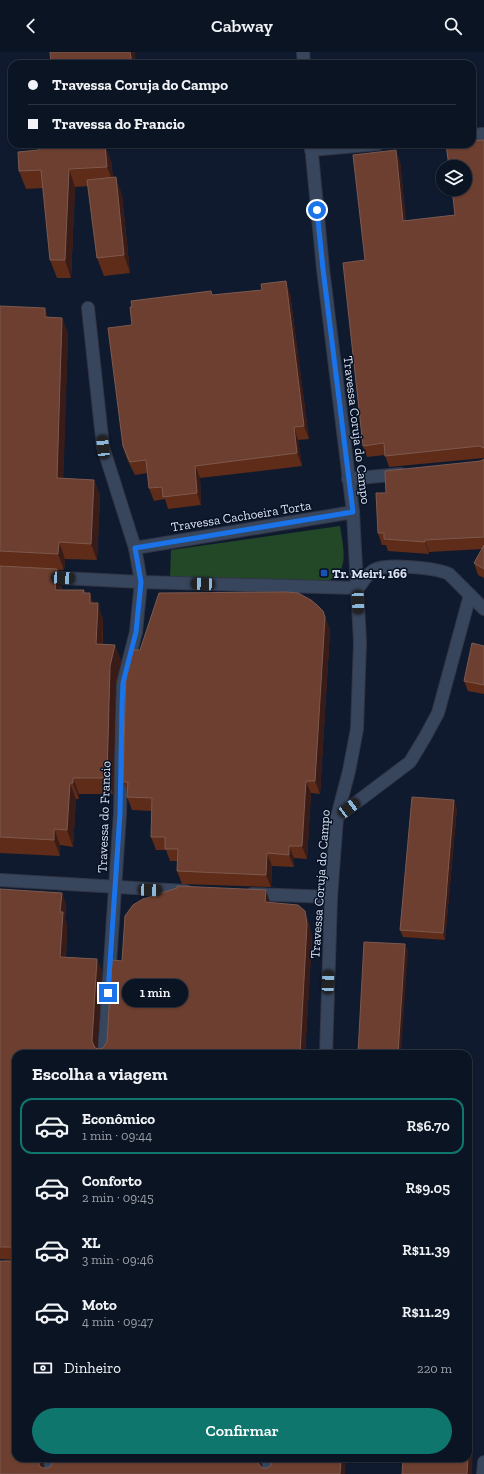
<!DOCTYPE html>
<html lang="pt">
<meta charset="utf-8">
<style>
body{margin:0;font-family:"Zilla Slab",serif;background:#192130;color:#f1f3f6;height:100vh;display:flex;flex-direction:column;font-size:15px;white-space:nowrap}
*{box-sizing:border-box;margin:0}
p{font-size:13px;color:#9a9ea6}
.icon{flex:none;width:22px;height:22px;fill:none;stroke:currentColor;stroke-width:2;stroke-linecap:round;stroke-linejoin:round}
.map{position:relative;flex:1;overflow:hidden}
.side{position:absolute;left:12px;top:998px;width:460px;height:412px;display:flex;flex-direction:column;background:#0b1423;border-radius:12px;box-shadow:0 1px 3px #0004,0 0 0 1px #2b3341}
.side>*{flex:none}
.guide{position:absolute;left:8px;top:8px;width:468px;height:88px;border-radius:12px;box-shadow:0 1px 3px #0004,0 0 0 1px #2b3341;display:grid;align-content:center;height:88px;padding:0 20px;background:#0b1423}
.fabs{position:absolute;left:436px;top:108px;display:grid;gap:8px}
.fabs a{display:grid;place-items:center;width:36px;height:36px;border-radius:50%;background:#0b1423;box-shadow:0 1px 3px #0004,0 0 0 1px #2b3341;font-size:20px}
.end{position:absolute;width:18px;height:18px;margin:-9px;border:5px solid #1a73e8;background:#fff;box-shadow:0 0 0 2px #fff}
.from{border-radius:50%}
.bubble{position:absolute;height:28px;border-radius:14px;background:#0b1423;box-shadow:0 1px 3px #0004,0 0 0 1px #2b3341;font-size:13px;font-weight:600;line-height:28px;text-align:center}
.car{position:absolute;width:12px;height:24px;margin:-12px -6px;border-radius:5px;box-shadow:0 0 3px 1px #0007;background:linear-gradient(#222 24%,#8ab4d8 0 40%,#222 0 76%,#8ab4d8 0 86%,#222 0)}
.guide b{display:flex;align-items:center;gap:14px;height:38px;font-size:15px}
.guide b+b{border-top:1px solid #2b3341}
.guide i{width:10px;height:10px;background:#f1f3f6}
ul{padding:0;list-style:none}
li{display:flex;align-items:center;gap:12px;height:56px;margin:0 8px 6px;padding:0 12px;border:2px solid transparent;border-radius:12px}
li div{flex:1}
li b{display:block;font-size:15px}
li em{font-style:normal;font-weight:600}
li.selected{border-color:#0f766e}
li>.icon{width:36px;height:36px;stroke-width:1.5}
h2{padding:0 20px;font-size:18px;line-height:48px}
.pay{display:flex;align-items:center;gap:10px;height:44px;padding:0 20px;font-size:15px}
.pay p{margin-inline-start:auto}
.action{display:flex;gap:8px;margin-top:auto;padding:8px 20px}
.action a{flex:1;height:46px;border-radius:24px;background:#0f766e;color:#fff;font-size:16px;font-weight:600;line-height:46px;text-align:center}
header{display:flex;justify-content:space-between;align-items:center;height:52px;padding:0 20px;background:#0b1423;font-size:18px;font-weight:600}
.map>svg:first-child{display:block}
</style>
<header><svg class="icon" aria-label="back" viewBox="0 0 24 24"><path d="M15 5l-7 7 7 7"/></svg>Cabway<svg class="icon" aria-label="search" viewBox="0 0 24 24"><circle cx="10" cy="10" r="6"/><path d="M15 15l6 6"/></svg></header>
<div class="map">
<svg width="484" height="1422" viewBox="0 0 484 1422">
<rect width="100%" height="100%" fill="#0f1a2f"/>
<!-- green -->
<path fill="#234827" d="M 340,474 C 342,489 349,513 336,524 C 333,527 328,528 325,530 L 170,527 L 171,498 Z"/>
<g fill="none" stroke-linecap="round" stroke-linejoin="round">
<defs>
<g id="minor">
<polyline points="303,0 304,12"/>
<polyline points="472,83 484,82"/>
<polyline points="311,92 323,217 353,460 360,590 357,677 349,719 337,765 331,845 326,1002"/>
<polyline points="311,98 378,92"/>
<polyline points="88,256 103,395 135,496 141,530 136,580 123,631 122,654 120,761 104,1002"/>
<polyline points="348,427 401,422"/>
<polyline points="135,496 353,460"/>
<path d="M 43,525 L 141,530 L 358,536 C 363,530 367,522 374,518 C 386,511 437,516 449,522 L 484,557"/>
<polyline points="337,765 410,710 425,685 438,661 470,543"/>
<polyline points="0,828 186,839"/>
<polyline points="252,842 331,845"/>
<polyline points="268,1406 269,1422"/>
<polyline points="50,1422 51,1406"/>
<polyline points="483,1422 484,1410"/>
</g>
</defs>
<!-- minor casing -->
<use href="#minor" stroke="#313646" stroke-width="14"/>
<!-- minor -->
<use href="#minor" stroke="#38465d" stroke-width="12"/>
</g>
<!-- wall -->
<g fill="#5e2c18">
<polygon points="484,88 484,406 389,415 385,403 367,405 363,394 365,208 400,109 406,169 455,163"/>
<polygon points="40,92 74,92 74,94 111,109 113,125 122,143 130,221 104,224 97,206 88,134 75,135 71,226 57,226 50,208 43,136 26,137 19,119 39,98"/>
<polygon points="290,241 309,387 298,388 302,414 200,426 201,453 168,457 165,447 154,449 149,436 148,421 135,423 127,407 123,394 132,273 213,243"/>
<polygon points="0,254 48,265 62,266 68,282 63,426 94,428 100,444 97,508 65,507 64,518 57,518 62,533 62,538 84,538 85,541 93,551 103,567 103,592 115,593 121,609 116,631 113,742 79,742 79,747 76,747 73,795 60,793 60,804 0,801"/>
<polygon points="484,407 484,526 478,523 474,511 482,497 429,500 429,502 388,499 386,493 382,493 378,481 386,441"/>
<polygon points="325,565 330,578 320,742 311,741 307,807 294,806 294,815 272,814 271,835 182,832 177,819 177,809 170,809 166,798 156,798 151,785 152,759 132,758 127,745 128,741 123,730 140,598"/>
<polygon points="484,594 484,642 468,639 464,629"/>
<polygon points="457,756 445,888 403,885 400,878"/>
<polygon points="0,837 62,841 66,853 65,867 67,873 66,905 97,907 102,920 97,996 99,997 103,996 107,990 122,909 270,850 305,859 309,872 312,885 305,1002 16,1002 16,1208 0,1207"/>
</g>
<!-- shaded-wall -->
<g fill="#391c18">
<polygon points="130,0 135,0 136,12 132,12"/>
<polygon points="105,92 111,109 114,133 107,115"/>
<polygon points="396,98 400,109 407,180 403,169"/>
<polygon points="69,117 75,135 71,226 65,208"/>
<polygon points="116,125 122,143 130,221 124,203"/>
<polygon points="286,229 290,241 309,387 304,374"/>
<polygon points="45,256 51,273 45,265"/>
<polygon points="62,266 68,282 63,442 57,426"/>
<polygon points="294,375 298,388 302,414 297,401"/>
<polygon points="195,414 200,426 201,453 197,441"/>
<polygon points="94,428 100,444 97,508 91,492"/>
<polygon points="425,488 429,500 429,502 425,490"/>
<polygon points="59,490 65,507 64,518 58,502"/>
<polygon points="57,517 62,533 61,555 55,538"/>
<polygon points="90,541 96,558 90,551"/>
<polygon points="98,551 103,567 102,608 96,592"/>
<polygon points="325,565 330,578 320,742 315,729"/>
<polygon points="115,593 121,609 116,631 113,742 107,726 110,614"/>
<polygon points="73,726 79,742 79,747 73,731"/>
<polygon points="306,729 311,741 307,807 302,794"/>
<polygon points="70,731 76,747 73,795 67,778"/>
<polygon points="454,748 457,756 445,888 443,881"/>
<polygon points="54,777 60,793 60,804 54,788"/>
<polygon points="289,794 294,806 294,815 289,803"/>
<polygon points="267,801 272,814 271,835 266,823"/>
<polygon points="266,838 270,850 265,850"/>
<polygon points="62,841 66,853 65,867 67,873 65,918 60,905 60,860"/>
<polygon points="305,859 309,872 312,885 305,1002 300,1002"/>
<polygon points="405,892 408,899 401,1002 398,1002"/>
<polygon points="97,907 102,920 97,1002 92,989"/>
<polygon points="469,1378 473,1390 472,1422 467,1422"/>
<polygon points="39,1406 44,1406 43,1422 39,1413"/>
<polygon points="257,1406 261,1406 262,1422 257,1410"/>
<polygon points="341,1406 346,1406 345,1422 340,1422"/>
</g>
<!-- building -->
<g fill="#6c3f30" stroke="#7d594e">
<polygon points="50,0 130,0 132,12 51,12"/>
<polygon points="484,88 484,396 479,394 385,404 384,391 363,394 343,211 365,208 353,103 396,98 403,169 455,163 452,137 465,137 465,115 449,115 446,92 472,92 472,89"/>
<polygon points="38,92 73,92 73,94 93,92 105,92 107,115 69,117 65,208 50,208 41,118 19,119 18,100 39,98"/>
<polygon points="116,125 124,203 97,206 87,128"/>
<polygon points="286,229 304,374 294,375 297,401 195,414 197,441 163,445 162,435 149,436 146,408 130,410 123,394 108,276 132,273 130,255 132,255 131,249 211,239 212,243 262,238 261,232"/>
<polygon points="0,254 45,256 45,265 62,266 57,426 94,428 91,492 59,490 58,502 0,499"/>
<polygon points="484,407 484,485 425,488 425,490 384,487 384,481 378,481 376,441 386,441 385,419 481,409"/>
<polygon points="484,493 484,517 474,511"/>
<polygon points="0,514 57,517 55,538 84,538 83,541 90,541 90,551 98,551 96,592 115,593 110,614 107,726 73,726 73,731 70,731 67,778 54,777 54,788 0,785"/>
<polygon points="286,540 298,541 311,548 317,553 323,559 325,565 315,729 306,729 302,794 289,794 289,803 267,801 266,823 177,819 178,797 165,797 165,785 151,785 152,746 127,745 128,730 123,730 126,619 131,598 140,598 159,541"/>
<polygon points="472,591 484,594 484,633 464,629"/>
<polygon points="412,745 454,748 443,881 400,878"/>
<polygon points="177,834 266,838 265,850 298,853 305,859 307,872 300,1002 16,1002 16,1198 12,1195 0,1195 0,837 62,841 60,860 63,860 60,905 97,907 92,989 95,996 99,997 103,996 107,990 112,908 122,909 125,864 133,853 143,847 177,836"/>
<polygon points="364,890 405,892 398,1002 358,1002"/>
<polygon points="16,1208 16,1406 39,1406 39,1413 42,1416 48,1416 51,1414 53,1410 53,1406 257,1406 257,1410 262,1416 268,1416 271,1413 271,1406 341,1406 340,1422 0,1422 0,1209 14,1209"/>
<polygon points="468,1378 469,1378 468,1395"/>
<polygon points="403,1406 468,1406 467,1422 402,1422"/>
</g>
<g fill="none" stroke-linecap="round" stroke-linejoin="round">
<!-- route -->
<polyline stroke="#1a73e8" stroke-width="5" points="108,941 120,761 122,654 123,631 136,580 141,530 135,496 353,460 323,217 317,158"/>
</g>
<!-- markers -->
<rect fill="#1a4fb4" stroke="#071125" stroke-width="1.5" x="320" y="517" width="8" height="8" rx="2"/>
<g text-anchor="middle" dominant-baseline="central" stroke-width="3" stroke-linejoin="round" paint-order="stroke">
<!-- street labels -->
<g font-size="13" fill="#dae3f1" stroke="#071125">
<text transform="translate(357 378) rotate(83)">Travessa Coruja do Campo</text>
<text transform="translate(241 464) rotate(-9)">Travessa Cachoeira Torta</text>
<text transform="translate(104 765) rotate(-88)">Travessa do Francio</text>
<text transform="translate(320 832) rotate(-86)">Travessa Coruja do Campo</text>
</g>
<!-- poi labels -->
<g font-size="13" font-weight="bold" fill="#dae3f1" stroke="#071125" text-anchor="start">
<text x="332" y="521">Tr. Meiri, 166</text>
</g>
</g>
</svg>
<div class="fabs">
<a><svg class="icon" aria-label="layers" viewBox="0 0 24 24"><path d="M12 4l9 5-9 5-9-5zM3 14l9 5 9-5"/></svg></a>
</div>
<i class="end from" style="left:317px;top:158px"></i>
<i class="end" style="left:108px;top:941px"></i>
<div class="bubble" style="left:122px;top:927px;width:66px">1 min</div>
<i class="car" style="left:103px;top:395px;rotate:354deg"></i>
<i class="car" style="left:63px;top:526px;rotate:93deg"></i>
<i class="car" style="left:203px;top:532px;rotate:272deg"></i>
<i class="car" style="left:358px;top:550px;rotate:178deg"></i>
<i class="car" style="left:349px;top:756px;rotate:53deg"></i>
<i class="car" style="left:150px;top:838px;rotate:92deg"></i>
<i class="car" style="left:328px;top:930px;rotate:2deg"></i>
<div class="guide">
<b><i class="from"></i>Travessa Coruja do Campo</b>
<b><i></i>Travessa do Francio</b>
</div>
<section class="side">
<h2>Escolha a viagem</h2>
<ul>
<li class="selected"><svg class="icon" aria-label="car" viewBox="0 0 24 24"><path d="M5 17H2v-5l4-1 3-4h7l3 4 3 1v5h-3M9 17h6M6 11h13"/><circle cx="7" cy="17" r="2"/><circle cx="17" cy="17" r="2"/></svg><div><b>Econômico</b><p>1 min · 09:44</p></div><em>R$6.70</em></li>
<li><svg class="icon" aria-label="car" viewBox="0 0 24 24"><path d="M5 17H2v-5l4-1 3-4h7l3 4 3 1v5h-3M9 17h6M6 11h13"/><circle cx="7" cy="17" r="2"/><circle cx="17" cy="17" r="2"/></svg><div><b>Conforto</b><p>2 min · 09:45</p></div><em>R$9.05</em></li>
<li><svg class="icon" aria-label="car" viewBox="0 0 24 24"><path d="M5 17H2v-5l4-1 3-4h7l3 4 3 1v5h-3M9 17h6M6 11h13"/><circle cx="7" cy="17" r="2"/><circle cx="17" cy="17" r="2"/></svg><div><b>XL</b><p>3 min · 09:46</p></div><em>R$11.39</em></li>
<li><svg class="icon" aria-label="car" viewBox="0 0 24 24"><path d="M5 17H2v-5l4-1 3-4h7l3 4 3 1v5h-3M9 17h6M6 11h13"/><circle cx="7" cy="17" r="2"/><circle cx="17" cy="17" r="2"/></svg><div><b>Moto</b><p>4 min · 09:47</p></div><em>R$11.29</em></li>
</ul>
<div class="pay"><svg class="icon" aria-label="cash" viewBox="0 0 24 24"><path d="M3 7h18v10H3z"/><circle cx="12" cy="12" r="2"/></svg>Dinheiro<p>220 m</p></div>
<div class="action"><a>Confirmar</a></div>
</section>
</div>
